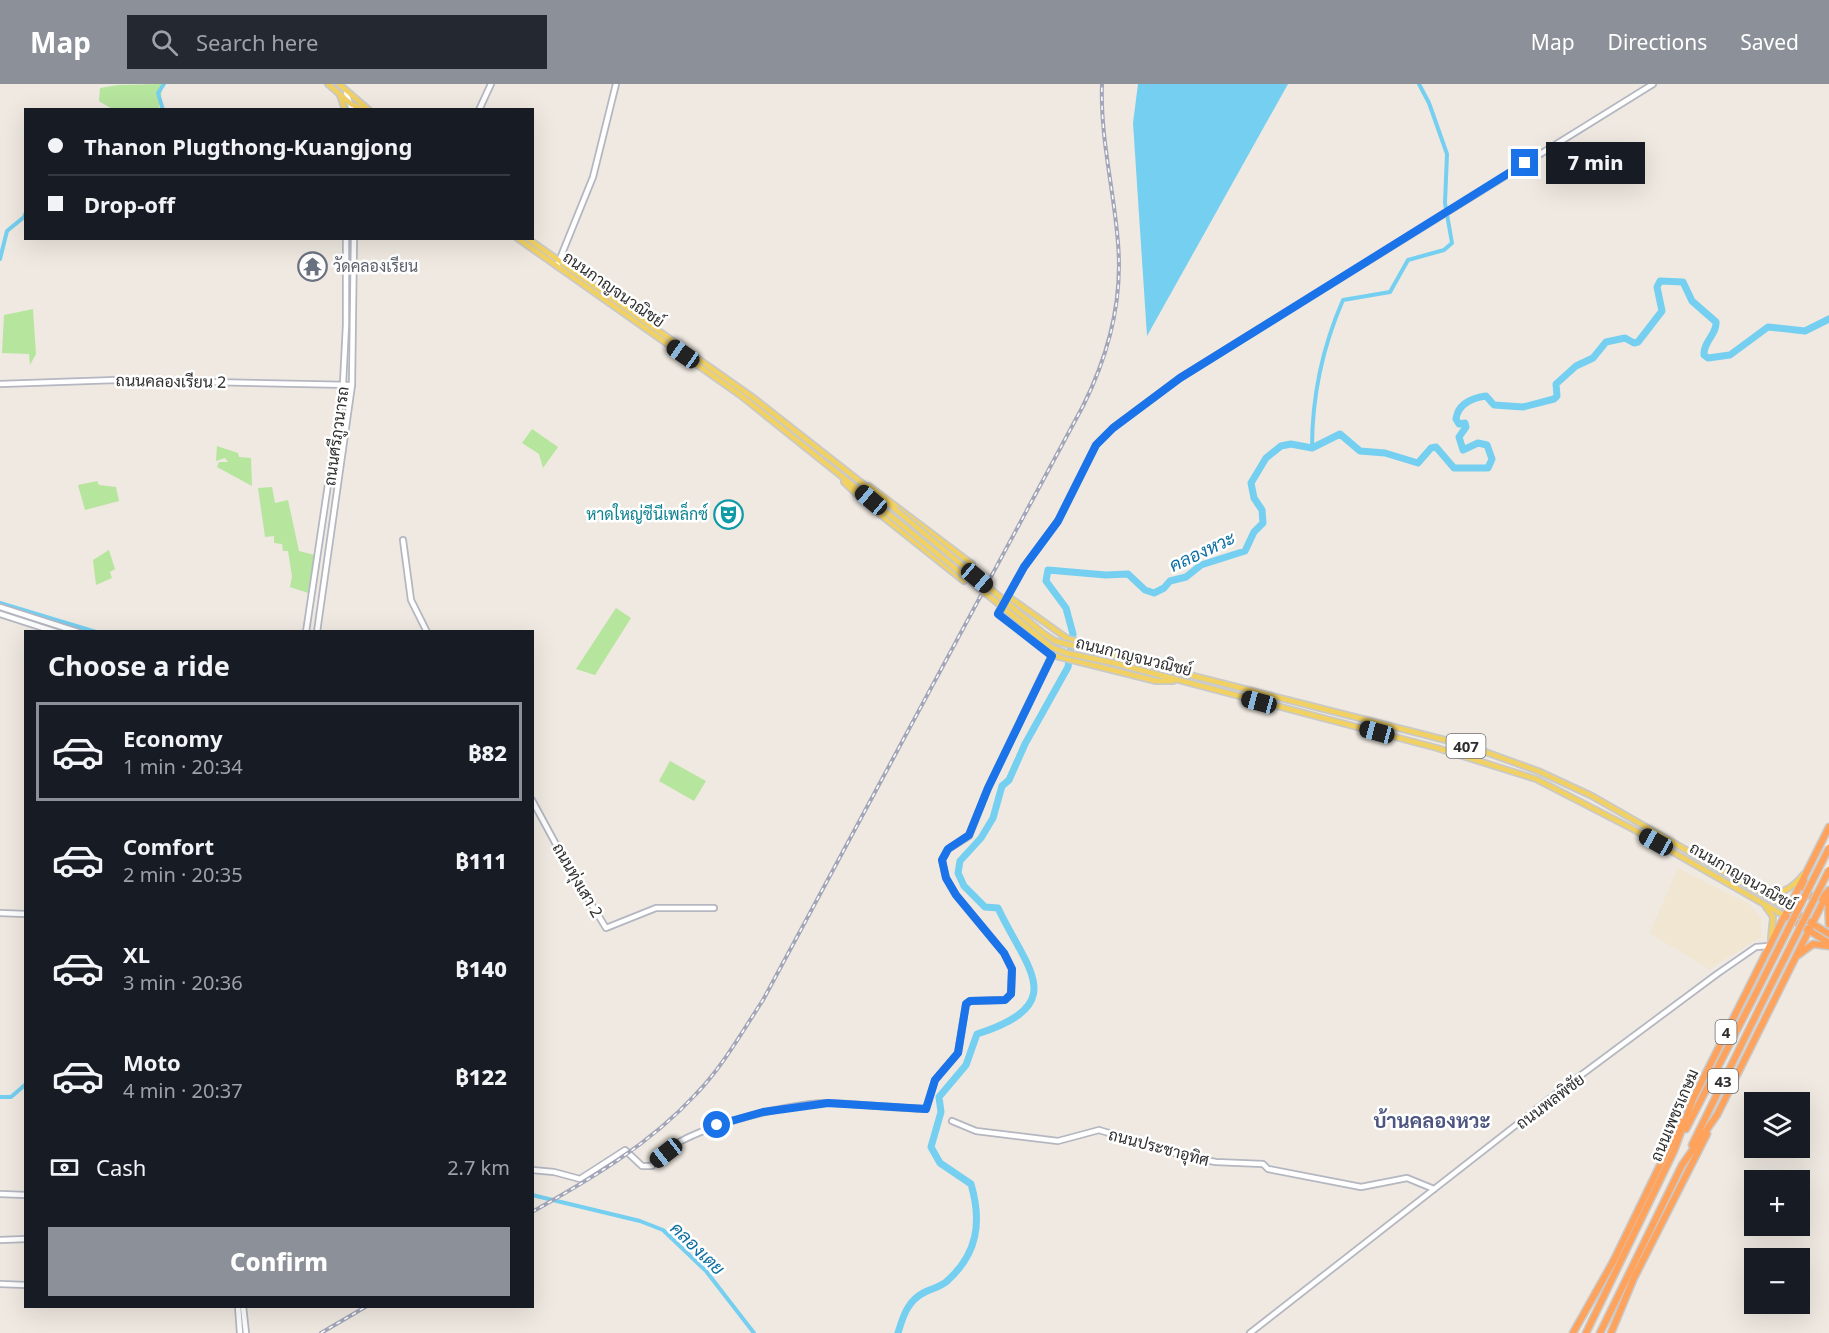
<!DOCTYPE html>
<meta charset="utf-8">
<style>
body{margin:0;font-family:"Noto Sans",Sarabun,sans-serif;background:#242831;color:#f1f3f6;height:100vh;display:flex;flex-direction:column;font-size:22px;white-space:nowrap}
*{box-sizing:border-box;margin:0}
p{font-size:20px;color:#9ea1a6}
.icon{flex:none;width:33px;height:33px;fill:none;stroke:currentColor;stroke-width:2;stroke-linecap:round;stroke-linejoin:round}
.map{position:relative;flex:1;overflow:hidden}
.side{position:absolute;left:24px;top:546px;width:510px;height:678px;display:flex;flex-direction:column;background:#171b24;border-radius:0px;box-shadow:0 6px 24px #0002}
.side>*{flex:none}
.hud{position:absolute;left:24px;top:24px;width:510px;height:132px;border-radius:0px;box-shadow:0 6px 24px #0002;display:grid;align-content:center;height:132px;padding:0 24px;background:#171b24}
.tools{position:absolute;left:1744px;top:1008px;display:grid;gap:12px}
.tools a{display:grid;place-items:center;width:66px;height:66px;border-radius:0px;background:#171b24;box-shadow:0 6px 24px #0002;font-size:30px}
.end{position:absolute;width:27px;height:27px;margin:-14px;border:8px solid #1a73e8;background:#fff;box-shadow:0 0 0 3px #fff}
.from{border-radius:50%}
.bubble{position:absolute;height:42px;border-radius:0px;background:#171b24;box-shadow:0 6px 24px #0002;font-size:20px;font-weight:800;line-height:42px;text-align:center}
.car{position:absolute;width:18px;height:36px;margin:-18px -9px;border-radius:8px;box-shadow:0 0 4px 2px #0007;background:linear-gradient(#222 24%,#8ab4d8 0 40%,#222 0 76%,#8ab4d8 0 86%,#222 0)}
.hud b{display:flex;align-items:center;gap:21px;height:57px;font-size:22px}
.hud b+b{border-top:2px solid #363941}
.hud i{width:15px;height:15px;background:#f1f3f6}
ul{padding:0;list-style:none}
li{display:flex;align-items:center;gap:18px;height:99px;margin:0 12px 9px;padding:0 12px;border:3px solid transparent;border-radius:0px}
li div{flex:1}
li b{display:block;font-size:22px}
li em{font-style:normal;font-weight:800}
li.selected{border-color:#8c9099}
li>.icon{width:54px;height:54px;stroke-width:1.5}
h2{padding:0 24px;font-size:27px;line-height:72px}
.pay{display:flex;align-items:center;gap:15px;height:66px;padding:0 24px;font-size:22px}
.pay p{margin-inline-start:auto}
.action{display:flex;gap:12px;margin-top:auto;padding:12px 24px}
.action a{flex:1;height:69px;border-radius:0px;background:#8c9099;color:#fff;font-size:24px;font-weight:800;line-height:69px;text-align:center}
header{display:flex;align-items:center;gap:36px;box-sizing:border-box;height:84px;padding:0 30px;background:#8c9099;color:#fff}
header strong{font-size:28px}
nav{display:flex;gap:33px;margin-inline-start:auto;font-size:21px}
.search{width:420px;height:54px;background:#242831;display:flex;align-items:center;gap:15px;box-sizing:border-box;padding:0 21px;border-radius:0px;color:#9ea1a6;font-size:22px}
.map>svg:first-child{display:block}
</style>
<header>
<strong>Map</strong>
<div class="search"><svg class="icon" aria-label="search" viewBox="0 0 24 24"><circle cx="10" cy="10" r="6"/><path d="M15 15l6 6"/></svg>Search here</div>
<nav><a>Map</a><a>Directions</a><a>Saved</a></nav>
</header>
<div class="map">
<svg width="1829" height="1249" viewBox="0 0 1829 1249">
<rect width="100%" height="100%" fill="#efe9e1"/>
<!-- education -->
<polygon fill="#f0e6d1" points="1678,784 1749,820 1761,834 1761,853 1709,885 1650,849"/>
<!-- green -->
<g fill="#b6e59e">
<polygon points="163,0 159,25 112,25 99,17 100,4 118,1"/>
<polygon points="33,225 36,270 30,281 29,270 2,269 4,231"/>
<polygon points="532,345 558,363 543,384 539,370 522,359"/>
<polygon points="217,362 238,369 239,373 251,374 252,402 217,383 219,378 228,378 225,374 216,377"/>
<polygon points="97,397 99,401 116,403 119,417 85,426 78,401"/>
<polygon points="272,403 275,419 288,416 299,467 315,471 308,509 290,503 292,492 288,467 283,467 282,460 274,459 274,452 265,453 258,404"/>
<polygon points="109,466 115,485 110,488 112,494 96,501 93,476"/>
<polygon points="616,524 631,534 595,591 576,585"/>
<polygon points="670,677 706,697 694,717 659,697"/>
</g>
<!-- water -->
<polygon fill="#75cff0" points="1138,0 1288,0 1147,252 1133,39"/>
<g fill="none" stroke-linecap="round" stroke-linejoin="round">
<!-- canal -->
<g stroke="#75cff0" stroke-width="4">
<polyline points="163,26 158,9 164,0"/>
<polyline points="0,175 7,147 24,133 26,128"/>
<path d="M 1312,364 C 1312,312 1322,264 1343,216 L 1390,208 L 1408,176 L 1444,166 L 1452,159 L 1445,119 L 1447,70 L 1429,19 L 1419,0"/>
<polyline points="0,519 96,548"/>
<polyline points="0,1013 11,1013 26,1000"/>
<polyline points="532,1111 640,1137 663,1146 706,1187 754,1249"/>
</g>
<!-- river -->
<path stroke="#75cff0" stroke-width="7" d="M 898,1249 C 903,1232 908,1216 925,1208 C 932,1205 941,1202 946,1198 C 978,1170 982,1138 971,1100 L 940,1079 L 931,1063 L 941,1028 L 939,1013 L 966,981 L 977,950 C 1071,920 1027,886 998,824 L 985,823 L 964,802 L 958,789 L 960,777 L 981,754 L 993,734 L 1002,702 L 1009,696 L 1025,660 L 1068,583 L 1073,550 L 1066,524 L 1046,497 L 1048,486 L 1106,491 L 1128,490 L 1145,506 L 1154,509 L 1164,504 L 1170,497 L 1186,493 L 1201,481 L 1245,467 L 1254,448 L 1263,439 L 1262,426 L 1254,414 L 1251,399 L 1266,374 L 1281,362 L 1291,360 L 1312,364 L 1340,350 L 1360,367 L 1385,369 L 1418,379 L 1431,364 L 1436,363 L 1454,384 L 1488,384 L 1492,375 L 1487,361 L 1478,359 L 1463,366 L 1459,353 L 1466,343 L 1465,339 L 1459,340 L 1456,335 C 1458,320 1472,314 1486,312 L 1494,321 L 1523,323 L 1554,315 L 1557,312 L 1556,300 L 1576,282 L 1593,274 L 1606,258 L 1625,254 L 1634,259 L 1638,258 L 1662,227 L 1657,203 L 1660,197 L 1683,198 L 1692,217 L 1716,238 C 1717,250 1703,258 1704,271 L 1708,274 L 1730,271 L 1768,243 L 1805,247 L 1829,235"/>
<defs>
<g id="secondary">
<polyline points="346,8 352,26"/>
<polyline points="479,26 491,0"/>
<polyline points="557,182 593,93 616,0"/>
<polyline points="0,300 116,296 352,301"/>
<polyline points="403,456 411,516 427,548"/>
<polyline points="0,523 78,548"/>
<polyline points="0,530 56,548"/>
<polyline points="306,548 343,300 346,241 346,154"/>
<polyline points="317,548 352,301 354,154"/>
<polyline points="532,716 565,777 606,844 656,824 714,824"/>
<polyline points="0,829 26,830"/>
<polyline points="952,1037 976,1047 1058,1057 1099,1046 1187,1073 1216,1078 1263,1080 1268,1085 1361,1103 1407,1094 1434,1105"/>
<path d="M 532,1086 L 554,1088 L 580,1095 L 625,1066 L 642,1082 L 652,1082 C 669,1046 792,1018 829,1019 C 861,1020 894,1024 926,1025 L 935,996 L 958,969 L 966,920 L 970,917 L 1005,916 L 1011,910 L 1012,885 L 1004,869 L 956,811 L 946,794 L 942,776 L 948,765 L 969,752 L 988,704 L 1052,571 L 998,529 L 1024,483 L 1058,437 L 1096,361 L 1113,344 L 1180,294 L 1653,0"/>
<polyline points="0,1110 26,1111"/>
<polyline points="0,1156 26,1155"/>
<polyline points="0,1200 26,1201"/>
<polyline points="238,1222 240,1249"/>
<polyline points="243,1222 246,1249"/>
<polyline points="1250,1249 1557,1009 1717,890 1756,863 1769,862"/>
</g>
<g id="primary">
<polyline points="328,0 351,20 364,26"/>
<polyline points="339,0 369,26"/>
<polyline points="340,11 345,26"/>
<polyline points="517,154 740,311 890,431"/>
<polyline points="527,154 751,312 895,425"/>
<polyline points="844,398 867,420 964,497 972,480 869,402"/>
<polyline points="1009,513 1068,555 1162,579 1174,585"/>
<polyline points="1052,571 1156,597 1173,597"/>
<polyline points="1115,572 1469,662 1538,687 1592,712 1789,825"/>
<polyline points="1114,579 1437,664 1536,695 1631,744 1785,832"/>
<path d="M 1763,806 C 1780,814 1793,803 1804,790"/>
<polyline points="1766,823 1773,833 1771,854"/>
</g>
<g id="highway">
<polyline points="1804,796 1803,802 1808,811 1819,814 1828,808"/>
<polyline points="1828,815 1829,840"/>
<polyline points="1792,827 1829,850"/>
<polyline points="1789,834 1829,859"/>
<polyline points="1798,871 1813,860 1828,862"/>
<polyline points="1686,1045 1756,909"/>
<polyline points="1692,1061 1765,913"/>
<polyline points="1613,1178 1681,1038"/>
<polyline points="1635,1192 1707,1050"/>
<polyline points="1573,1249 1614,1176"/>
<polyline points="1586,1249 1674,1067 1693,1015 1829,743"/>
<polyline points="1600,1249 1682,1081 1717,1031 1829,806"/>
<polyline points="1611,1249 1636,1189"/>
</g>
</defs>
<!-- secondary casing -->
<use href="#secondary" stroke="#b4b7c1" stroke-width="8"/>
<!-- primary casing -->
<use href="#primary" stroke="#c9c9c9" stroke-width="8"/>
<!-- highway casing -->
<use href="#highway" stroke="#c9c9c9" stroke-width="9"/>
<!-- secondary -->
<use href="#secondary" stroke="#fff" stroke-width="4.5"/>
<!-- primary -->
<use href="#primary" stroke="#f2d163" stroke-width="4.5"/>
<!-- highway -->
<use href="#highway" stroke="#ffa35c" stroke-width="6"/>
<defs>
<g id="rail">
<path d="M 532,1128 C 592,1094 649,1061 696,1010 C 723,982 742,948 763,916 L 1083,322 C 1109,270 1123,217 1118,159 C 1114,106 1100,53 1102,0"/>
<polyline points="321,1249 367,1222"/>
</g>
</defs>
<!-- rail casing -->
<use href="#rail" stroke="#a3a6b8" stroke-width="4"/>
<!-- rail -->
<use href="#rail" stroke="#fff" stroke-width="1.5" stroke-dasharray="4.5" stroke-linecap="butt"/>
<defs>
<g id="primary-bridge">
<polyline points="895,425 1043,549 1055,557 1115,572"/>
<polyline points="890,431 1051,563 1066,569 1114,579"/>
</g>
<g id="highway-bridge">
<polyline points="1756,909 1829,764"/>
<polyline points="1765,913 1829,786"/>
</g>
</defs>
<!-- primary-bridge casing -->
<use href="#primary-bridge" stroke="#c9c9c9" stroke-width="8" stroke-linecap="butt"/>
<!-- highway-bridge casing -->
<use href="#highway-bridge" stroke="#c9c9c9" stroke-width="9" stroke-linecap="butt"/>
<!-- primary-bridge -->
<use href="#primary-bridge" stroke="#f2d163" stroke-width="4.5"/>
<!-- highway-bridge -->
<use href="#highway-bridge" stroke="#ffa35c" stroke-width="6"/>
</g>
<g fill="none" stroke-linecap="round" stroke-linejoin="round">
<!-- route -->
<polyline stroke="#1a73e8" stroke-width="8" points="717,1041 763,1028 828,1019 926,1025 935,996 958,969 966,920 970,917 1005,916 1011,910 1012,885 1004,869 956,811 946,794 942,776 948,765 969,751 988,704 1052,572 998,530 1024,483 1058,437 1096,361 1113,344 1180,294 1525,79"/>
</g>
<!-- icons -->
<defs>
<symbol id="temple-ring" viewBox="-11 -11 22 22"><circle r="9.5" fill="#fff" stroke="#6b7280" stroke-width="1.5"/><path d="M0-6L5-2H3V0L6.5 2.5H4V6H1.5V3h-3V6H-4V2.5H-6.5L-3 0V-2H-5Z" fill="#6b7280"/></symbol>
<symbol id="theatre-ring" viewBox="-11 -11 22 22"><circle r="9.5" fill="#fff" stroke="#0f9aa8" stroke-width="1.5"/><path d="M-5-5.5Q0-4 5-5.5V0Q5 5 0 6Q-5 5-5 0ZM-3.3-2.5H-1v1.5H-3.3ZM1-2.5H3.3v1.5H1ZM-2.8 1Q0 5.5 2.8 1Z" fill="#0f9aa8"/></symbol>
</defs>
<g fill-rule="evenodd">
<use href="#temple-ring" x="296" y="166" width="33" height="33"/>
<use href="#theatre-ring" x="712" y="414" width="33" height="33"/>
</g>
<g text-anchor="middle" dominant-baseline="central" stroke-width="5" stroke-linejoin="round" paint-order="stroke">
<!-- shield labels -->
<g fill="#fff" stroke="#6d6d6d" stroke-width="1.5">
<rect x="1446.5" y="650" width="39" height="24" rx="4.5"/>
<rect x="1715.5" y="936" width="21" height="24" rx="4.5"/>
<rect x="1708" y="985" width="30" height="24" rx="4.5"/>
</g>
<g font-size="15" font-weight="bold" fill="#2e2e2e">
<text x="1466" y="662">407</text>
<text x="1726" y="948">4</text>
<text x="1723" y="997">43</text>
</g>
<!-- worship labels -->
<g font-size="16" fill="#5b616d" stroke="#fff" text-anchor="start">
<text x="333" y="182">วัดคลองเรียน</text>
</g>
<!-- street labels -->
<g font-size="16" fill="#2e2e2e" stroke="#fff">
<text transform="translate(614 205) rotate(35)">ถนนกาญจนวณิชย์</text>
<text transform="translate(171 297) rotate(1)">ถนนคลองเรียน 2</text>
<text transform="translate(336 352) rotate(-82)">ถนนศรีภูวนารถ</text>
<text transform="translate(1134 572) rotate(14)">ถนนกาญจนวณิชย์</text>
<text transform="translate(1743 792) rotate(30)">ถนนกาญจนวณิชย์</text>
<text transform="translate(578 796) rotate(60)">ถนนทุ่งเสา 2</text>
<text transform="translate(1550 1017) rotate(-37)">ถนนพลพิชัย</text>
<text transform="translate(1674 1031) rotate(-67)">ถนนเพชรเกษม</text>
<text transform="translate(1159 1063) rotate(15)">ถนนประชาอุทิศ</text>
</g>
<!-- culture labels -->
<g font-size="16" fill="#0d838f" stroke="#fff" text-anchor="end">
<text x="708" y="430">หาดใหญ่ซีนีเพล็กซ์</text>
</g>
<!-- water labels -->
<g font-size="18" font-style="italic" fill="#0d6fa3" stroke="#fff">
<text transform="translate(1202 467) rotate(-25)">คลองหวะ</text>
<text transform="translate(698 1164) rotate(44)">คลองเตย</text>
</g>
<!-- quarter labels -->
<g font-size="20" font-weight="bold" fill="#4d5680" stroke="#fff">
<text x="1432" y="1036">บ้านคลองหวะ</text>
</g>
</g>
</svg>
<div class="tools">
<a><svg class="icon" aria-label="layers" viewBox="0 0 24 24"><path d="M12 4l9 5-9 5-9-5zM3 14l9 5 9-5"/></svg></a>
<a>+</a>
<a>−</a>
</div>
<i class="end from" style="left:717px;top:1041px"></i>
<i class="end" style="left:1525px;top:79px"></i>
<div class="bubble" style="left:1546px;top:58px;width:99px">7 min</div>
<i class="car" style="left:683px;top:270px;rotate:305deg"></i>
<i class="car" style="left:871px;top:416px;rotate:310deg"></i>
<i class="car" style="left:977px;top:494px;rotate:130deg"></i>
<i class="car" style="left:1259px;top:618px;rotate:285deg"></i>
<i class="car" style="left:1377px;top:648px;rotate:285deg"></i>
<i class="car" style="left:1656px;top:758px;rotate:299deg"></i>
<i class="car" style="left:666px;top:1069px;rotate:232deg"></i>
<div class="hud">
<b><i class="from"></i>Thanon Plugthong-Kuangjong</b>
<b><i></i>Drop-off</b>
</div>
<section class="side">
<h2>Choose a ride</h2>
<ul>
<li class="selected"><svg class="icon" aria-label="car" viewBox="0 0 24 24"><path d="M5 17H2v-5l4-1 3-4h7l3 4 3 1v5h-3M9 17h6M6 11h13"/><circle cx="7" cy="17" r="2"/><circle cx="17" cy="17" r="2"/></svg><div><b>Economy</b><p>1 min · 20:34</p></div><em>฿82</em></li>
<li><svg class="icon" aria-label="car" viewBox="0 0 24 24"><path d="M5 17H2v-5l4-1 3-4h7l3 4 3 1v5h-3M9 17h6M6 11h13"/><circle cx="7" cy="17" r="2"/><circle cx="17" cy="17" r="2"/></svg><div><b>Comfort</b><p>2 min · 20:35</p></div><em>฿111</em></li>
<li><svg class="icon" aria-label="car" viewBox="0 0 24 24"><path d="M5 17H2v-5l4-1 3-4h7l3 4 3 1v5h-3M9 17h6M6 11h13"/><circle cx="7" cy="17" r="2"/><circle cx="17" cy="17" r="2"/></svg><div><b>XL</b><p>3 min · 20:36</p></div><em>฿140</em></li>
<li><svg class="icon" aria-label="car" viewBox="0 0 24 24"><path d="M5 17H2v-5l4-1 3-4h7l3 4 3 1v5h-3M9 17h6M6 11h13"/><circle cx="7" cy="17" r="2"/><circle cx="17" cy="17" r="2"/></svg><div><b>Moto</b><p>4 min · 20:37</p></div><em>฿122</em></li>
</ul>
<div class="pay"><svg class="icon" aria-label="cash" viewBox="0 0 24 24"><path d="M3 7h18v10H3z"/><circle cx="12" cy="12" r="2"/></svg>Cash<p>2.7 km</p></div>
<div class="action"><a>Confirm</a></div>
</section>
</div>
